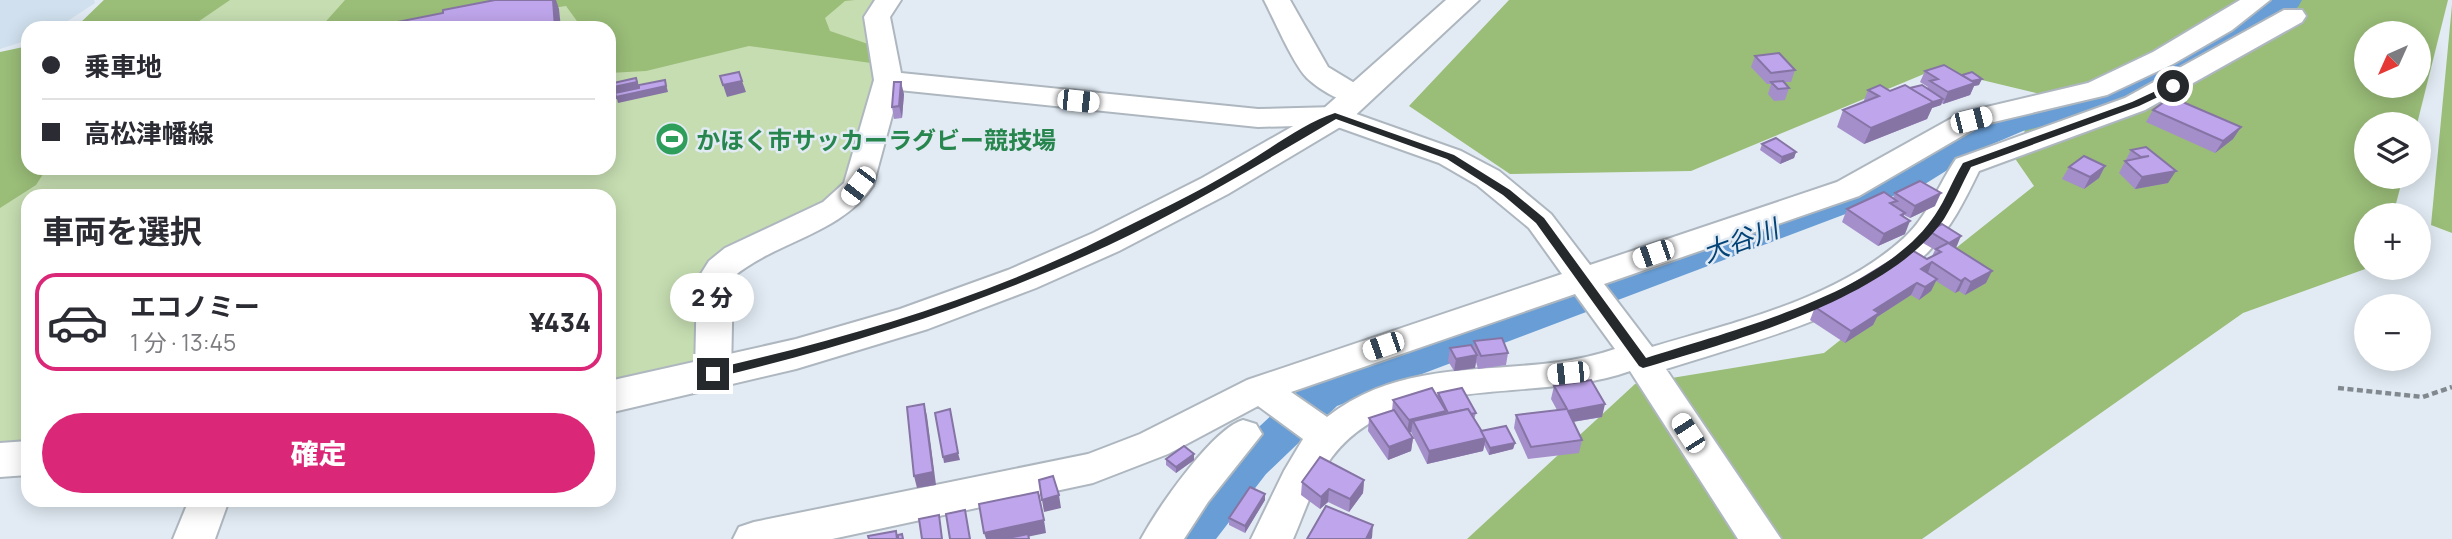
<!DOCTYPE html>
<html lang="ja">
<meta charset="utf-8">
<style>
body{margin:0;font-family:Manrope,"Noto Sans JP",sans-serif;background:#f7f7f7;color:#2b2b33;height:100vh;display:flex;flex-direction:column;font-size:26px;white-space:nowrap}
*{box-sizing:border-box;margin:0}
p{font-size:23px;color:#7c7c81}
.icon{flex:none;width:38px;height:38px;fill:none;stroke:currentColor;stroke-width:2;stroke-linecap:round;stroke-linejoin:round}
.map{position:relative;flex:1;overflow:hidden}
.sheet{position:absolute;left:21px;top:189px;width:595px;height:318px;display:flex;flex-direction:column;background:#fff;border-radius:21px;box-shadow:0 4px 18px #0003}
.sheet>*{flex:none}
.top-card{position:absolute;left:21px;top:21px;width:595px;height:154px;border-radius:21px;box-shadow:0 4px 18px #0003;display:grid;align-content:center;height:154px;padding:0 21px;background:#fff}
.needle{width:46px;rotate:225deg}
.tools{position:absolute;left:2354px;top:21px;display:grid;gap:14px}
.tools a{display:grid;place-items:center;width:77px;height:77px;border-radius:50%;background:#fff;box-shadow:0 4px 18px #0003;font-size:35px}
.end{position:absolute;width:32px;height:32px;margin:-16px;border:9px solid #25292c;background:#fff;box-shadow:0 0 0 4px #fff}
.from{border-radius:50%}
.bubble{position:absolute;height:49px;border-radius:24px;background:#fff;box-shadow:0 4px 18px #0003;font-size:23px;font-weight:800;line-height:49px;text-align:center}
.car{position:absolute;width:21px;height:42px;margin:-21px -10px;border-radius:9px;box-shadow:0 0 5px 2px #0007;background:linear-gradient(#fff 24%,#345 0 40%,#fff 0 76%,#345 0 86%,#fff 0)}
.top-card b{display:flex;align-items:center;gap:24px;height:66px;font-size:26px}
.top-card b+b{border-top:2px solid #e1e1e2}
.top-card i{width:18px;height:18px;background:#2b2b33}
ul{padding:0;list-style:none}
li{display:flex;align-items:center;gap:21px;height:98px;margin:0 14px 10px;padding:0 7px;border:4px solid transparent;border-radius:21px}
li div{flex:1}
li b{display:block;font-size:26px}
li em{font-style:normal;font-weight:800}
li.active{border-color:#db2777}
li>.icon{width:63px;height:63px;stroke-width:1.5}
h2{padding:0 21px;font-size:32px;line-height:84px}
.button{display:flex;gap:14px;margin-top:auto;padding:14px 21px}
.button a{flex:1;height:80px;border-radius:42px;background:#db2777;color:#fff;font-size:28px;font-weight:800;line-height:80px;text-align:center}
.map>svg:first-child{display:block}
</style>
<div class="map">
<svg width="2452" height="539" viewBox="0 0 2452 539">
<rect width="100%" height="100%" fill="#e2ebf4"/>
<!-- built -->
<polygon fill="#d0e0ee" points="0,0 94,0 95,3 57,28 28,28 28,40 0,49"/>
<!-- green -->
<polygon fill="#c6ddb1" points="104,0 880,0 882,72 852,187 740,247 706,363 609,382 609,196 28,196 28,440 0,442 0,74 28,168 609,168 609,28 75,28"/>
<!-- forest -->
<g fill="#9abd78" fill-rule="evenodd">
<polygon points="104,0 230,0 189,28 75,28"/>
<polygon points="345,0 855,0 845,1 825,18 830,31 871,45 871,63 749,46 646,71 609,73 609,28 582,28 566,6 477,19 441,28 320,28"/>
<path d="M 1509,0 L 2448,0 L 2417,124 L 2366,124 L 2366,177 L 2403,177 L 2393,215 L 2366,215 L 2368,268 L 2243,313 L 1922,539 L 1467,539 L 1635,384 L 1824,353 L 2034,186 L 2014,157 L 2040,94 L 1936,69 L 1691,171 L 1510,174 L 1409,106 ZM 2366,33 L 2418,33 L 2418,86 L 2366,86 Z"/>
<polygon points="2452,5 2452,233 2431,225"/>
<polygon points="28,46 28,168 47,168 36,185 0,208 0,52"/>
</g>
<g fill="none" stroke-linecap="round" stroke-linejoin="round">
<!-- river -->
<polygon fill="#689dd5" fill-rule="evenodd" points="2265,0 2302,0 2298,7 2197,67 2106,111 2023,131 1981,149 1925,184 1337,406 1266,474 1216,539 1165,539 1187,503 1217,466 1305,384 1899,168 1955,133 2000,116 2083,96 2173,53"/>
<defs>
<g id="minor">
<path d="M 875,0 L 901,0 L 890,17 L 901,73 L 1258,109 L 1335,107 L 1345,110 L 1461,151 L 1499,171 L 1551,214 L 1590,265 L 1837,182 L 1961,113 L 2088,83 L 2153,52 L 2240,0 L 2270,0 L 2232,30 L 2173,64 L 2107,95 L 1981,125 L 1859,196 L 1604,284 L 1652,347 C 1736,322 1837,299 1904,238 C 1929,215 1938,185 1956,159 L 2125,98 L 2284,10 L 2302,10 L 2306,16 L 2302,22 L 2145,110 L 1979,171 C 1965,200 1951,228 1928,252 C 1865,315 1749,342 1666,369 L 1781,539 L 1738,539 L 1630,371 C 1537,405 1399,369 1332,457 C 1314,481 1305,512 1293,539 L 1251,539 L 1284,471 L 1303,439 L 1258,406 L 1168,454 L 1093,483 L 832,539 L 733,539 L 739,527 L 754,522 L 1088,454 L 1140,434 L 1247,380 L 1562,274 L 1529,228 L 1477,185 L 1439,163 L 1332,125 L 1258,127 L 899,90 L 873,186 C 841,234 776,241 733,277 L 731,374 L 726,383 L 713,387 L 700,383 L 695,374 L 697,280 L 709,261 L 725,248 L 823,202 L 844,183 L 874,80 L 864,17 ZM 1575,294 L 1615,349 C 1520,382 1414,349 1327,417 L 1291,392 Z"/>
<path d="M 1264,0 L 1290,0 L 1328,67 L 1366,90 L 1370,96 L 1366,102 C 1347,107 1321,91 1307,78 C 1293,64 1274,19 1264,0 Z"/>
<path d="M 1243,420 L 1256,424 L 1262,434 L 1208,502 L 1184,539 L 1141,539 C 1157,509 1212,429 1243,420 Z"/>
<polygon points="189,500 229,500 215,539 173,539"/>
</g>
<g id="major">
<polygon points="1446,0 1479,0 1347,123 1228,194 1119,251 1036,288 928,329 796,369 609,413 609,381 796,339 900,309 1008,270 1093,233 1202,178 1323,109"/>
<polygon points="28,441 28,475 0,477 0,443"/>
</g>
</defs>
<!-- minor casing -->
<use href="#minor" stroke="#aeb7bf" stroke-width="4"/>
<!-- major casing -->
<use href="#major" stroke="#aeb7bf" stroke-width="4"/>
<!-- path -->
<polyline stroke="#81888e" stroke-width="4.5" stroke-dasharray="6 3.5" stroke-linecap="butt" points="2338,388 2423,397 2452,387"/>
<!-- minor -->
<use href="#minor" fill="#fff" fill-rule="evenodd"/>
<!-- major -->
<use href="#major" fill="#fff" fill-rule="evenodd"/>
</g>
<!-- wall -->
<g fill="#a48fcb">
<polygon points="1755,56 1795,70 1791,82 1784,82 1789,88 1785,100 1774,101 1768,94 1771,84 1767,84 1751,67"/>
<polygon points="1925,71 1979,85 1974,86 1970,95 1943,104 1942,103 1941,105 1932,108 1927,119 1864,144 1837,127 1843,110 1863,103 1868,90 1890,91 1910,88 1927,88 1928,87 1920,82"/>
<polygon points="904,94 902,118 894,119 892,107"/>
<polygon points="2153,110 2241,127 2233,139 2215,153 2146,122"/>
<polygon points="1762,144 1796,152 1794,158 1780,164 1760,150"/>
<polygon points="2146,147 2168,183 2135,189 2119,173 2131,150"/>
<polygon points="2105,166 2099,178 2084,189 2062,179 2069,167"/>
<polygon points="1895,193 1935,206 1910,218 1904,215 1904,217 1905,234 1878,246 1842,222 1847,209 1893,198"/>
<polygon points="1929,231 1956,248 1986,283 1965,295 1959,291 1955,293 1936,281 1931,291 1919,300 1911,295 1877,317 1873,325 1845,343 1810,320 1815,307 1932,256 1935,250 1923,243"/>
<polygon points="1474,341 1508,353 1506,365 1478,369 1476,362 1475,368 1454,371 1448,361 1450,348 1473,348"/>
<polygon points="1554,386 1602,417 1573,422 1582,440 1579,453 1528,459 1514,428 1516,415 1557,410 1551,399"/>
<polygon points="1438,393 1476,413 1474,419 1481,431 1515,443 1513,449 1489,455 1484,445 1483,451 1427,464 1411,432 1409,433 1413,438 1411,451 1388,460 1368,431 1369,418 1392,411 1393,400 1437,396"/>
<polygon points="1194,454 1194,460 1176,473 1166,465 1166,459"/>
<polygon points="1364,480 1363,493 1349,512 1328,502 1320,509 1301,495 1302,482"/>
<polygon points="1265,494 1265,500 1245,533 1229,525 1229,518"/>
</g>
<!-- shaded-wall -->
<g fill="#8674a5">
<polygon points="553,0 556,0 559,9 561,28 555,28"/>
<polygon points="636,78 641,91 665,80 668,92 618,103 617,99 609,101 609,88"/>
<polygon points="1982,79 1979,85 1974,86 1970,95 1943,104 1948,92 1970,82"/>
<polygon points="742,81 746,92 727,97 723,85"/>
<polygon points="901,82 904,94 902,118 899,106"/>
<polygon points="1943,99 1941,105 1932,108 1927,119 1864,144 1871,128 1928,103"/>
<polygon points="2241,127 2233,139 2215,153 2223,141"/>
<polygon points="1796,152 1794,158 1780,164 1782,157"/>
<polygon points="2105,166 2099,178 2084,189 2090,177"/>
<polygon points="2176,171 2168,183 2135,189 2142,177"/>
<polygon points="1941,193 1935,206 1910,218 1915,206"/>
<polygon points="1910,221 1905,234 1878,246 1884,234"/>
<polygon points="1961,236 1956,248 1949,243"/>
<polygon points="1932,262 1927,275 1921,269"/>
<polygon points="1992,271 1986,283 1965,295 1971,282"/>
<polygon points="1965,278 1959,291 1955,293 1961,281"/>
<polygon points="1937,279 1931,291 1919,300 1925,287"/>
<polygon points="1917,283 1911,295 1877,317 1873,325 1845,343 1851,331 1874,310"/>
<polygon points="1477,355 1475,368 1454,371 1456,359"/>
<polygon points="924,404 927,416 936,485 917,488 914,476"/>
<polygon points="1605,404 1602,417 1565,423 1568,411"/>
<polygon points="1446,411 1444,424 1413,421 1411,432 1407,433 1409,420"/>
<polygon points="1413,438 1411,451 1388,460 1389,447"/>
<polygon points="1486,438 1483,451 1427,464 1429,451"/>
<polygon points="1515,443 1513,449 1489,455 1490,448"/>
<polygon points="958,453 960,460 944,463 943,457"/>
<polygon points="1194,454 1194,460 1176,473 1176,467"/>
<polygon points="1364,480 1363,493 1349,512 1350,499"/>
<polygon points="1329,489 1328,502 1320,509 1321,497"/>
<polygon points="1265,494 1265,500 1245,533 1245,526"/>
<polygon points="1059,495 1061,508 1044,512 1042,500"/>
<polygon points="1044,520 1046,533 1017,539 986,539 984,533"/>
<polygon points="1373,525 1372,538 1371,539 1366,539"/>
</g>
<!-- building -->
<g fill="#bfa6ec" stroke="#8674a5" stroke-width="2">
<polygon points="495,0 553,0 555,28 396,28 397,22 443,13 443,10"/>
<polygon points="1779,53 1795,70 1771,73 1755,56"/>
<polygon points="1944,65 1975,83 1948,92 1930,81 1938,79 1925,71"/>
<polygon points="739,72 742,81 723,85 720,76"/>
<polygon points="1972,72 1982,79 1972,81 1962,75"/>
<polygon points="636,78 637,82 609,88 609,84"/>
<polygon points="665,80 666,86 616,97 615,93 639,88 639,85"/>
<polygon points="1783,81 1789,88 1778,89 1771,82"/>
<polygon points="894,82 901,82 899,106 892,107"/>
<polygon points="1880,85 1890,91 1905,85 1934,102 1871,128 1843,110 1879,96 1868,90"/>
<polygon points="1922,85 1943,99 1933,102 1910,88"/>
<polygon points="2171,97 2241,127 2223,141 2153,110"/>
<polygon points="1776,138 1796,152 1782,157 1762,144"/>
<polygon points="2146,147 2176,171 2142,177 2125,161 2149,156 2141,157 2131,150"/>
<polygon points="2084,156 2105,166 2090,177 2069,167"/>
<polygon points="1920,181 1941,193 1915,206 1895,193"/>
<polygon points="1884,192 1897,201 1890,203 1905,213 1901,215 1910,221 1884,234 1847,209"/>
<polygon points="1942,224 1961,236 1949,243 1929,231"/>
<polygon points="1948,243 1992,271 1971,282 1965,278 1961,281 1932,262 1921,269 1937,279 1925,287 1917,283 1874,310 1879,313 1851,331 1815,307 1910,249 1927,259 1941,252 1936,249"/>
<polygon points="1502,338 1508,353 1481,356 1474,341"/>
<polygon points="1471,345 1477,355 1456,359 1450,348"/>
<polygon points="1591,380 1605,404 1568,411 1582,440 1531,447 1516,415 1567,409 1554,386"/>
<polygon points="1432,388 1446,411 1409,420 1393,400"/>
<polygon points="1462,388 1476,413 1471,414 1468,409 1448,413 1438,393"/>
<polygon points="924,404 933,472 914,476 907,407"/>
<polygon points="950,409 958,453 943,457 935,413"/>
<polygon points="1468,409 1486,438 1429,451 1413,421"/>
<polygon points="1394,410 1413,438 1389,447 1369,418"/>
<polygon points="1506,426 1515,443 1490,448 1481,431"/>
<polygon points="1184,446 1194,454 1176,467 1166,459"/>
<polygon points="1320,457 1364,480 1350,499 1329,489 1321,497 1302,482"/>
<polygon points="1053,476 1059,495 1042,500 1039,480"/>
<polygon points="1250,487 1265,494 1245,526 1229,518"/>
<polygon points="1038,492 1044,520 984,533 979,504"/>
<polygon points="1326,506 1373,525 1366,539 1307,539"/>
<polygon points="965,510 970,539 950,539 946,514"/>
<polygon points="939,515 942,539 922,539 919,519"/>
<polygon points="896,531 897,539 869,539 868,536"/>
<polygon points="902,534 903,539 898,539 898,535"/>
<polygon points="1028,534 1029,539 1003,539"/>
</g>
<!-- route -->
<path fill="#25292c" d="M 2173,83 L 2177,88 L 2139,106 L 1971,167 C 1962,184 1954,203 1944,219 C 1889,299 1733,341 1643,368 L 1639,366 L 1536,223 L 1503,195 L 1447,159 L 1336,119 C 1261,163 1187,208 1109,245 C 981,304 849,346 713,378 L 706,374 L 713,369 C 847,338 982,299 1106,237 C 1150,215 1195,194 1238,168 C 1269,150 1302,124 1335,113 L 1454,155 L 1510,190 L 1544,218 L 1646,358 C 1732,330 1883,294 1935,215 C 1946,199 1953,179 1963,163 L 2132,102 Z"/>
<!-- icons -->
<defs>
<symbol id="stadium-disc" viewBox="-11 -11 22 22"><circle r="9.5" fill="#2e9e5b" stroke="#e2ebf4"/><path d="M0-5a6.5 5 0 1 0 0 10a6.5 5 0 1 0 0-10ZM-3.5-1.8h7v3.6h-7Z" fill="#fff"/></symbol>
</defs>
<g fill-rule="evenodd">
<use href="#stadium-disc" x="653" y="120" width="38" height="38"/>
</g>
<g text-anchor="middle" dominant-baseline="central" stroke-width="5" stroke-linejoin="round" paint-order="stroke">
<!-- leisure labels -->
<g font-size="24" font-weight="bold" fill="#27864d" stroke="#e2ebf4" text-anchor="start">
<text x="696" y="139">かほく市サッカーラグビー競技場</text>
</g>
<!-- water labels -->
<g font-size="26" font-style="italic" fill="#044376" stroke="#e2ebf4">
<text transform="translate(1740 240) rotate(-20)">大谷川</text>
</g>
</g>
</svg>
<div class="tools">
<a><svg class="needle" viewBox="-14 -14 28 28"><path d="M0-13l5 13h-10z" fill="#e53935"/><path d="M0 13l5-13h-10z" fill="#7c7c81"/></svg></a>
<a><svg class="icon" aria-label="layers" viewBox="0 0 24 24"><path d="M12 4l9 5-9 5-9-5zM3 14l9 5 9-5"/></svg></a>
<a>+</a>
<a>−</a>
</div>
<i class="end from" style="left:2173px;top:86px"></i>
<i class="end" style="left:713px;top:374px"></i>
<div class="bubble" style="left:670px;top:273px;width:84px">2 分</div>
<i class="car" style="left:1078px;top:101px;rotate:96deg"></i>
<i class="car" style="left:1971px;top:120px;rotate:76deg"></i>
<i class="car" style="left:858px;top:186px;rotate:217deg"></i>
<i class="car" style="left:1653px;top:254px;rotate:251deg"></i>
<i class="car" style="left:1383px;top:346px;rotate:251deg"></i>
<i class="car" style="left:1568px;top:373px;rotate:264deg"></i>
<i class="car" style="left:1688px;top:433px;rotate:327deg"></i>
<div class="top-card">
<b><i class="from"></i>乗車地</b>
<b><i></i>高松津幡線</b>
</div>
<section class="sheet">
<h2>車両を選択</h2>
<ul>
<li class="active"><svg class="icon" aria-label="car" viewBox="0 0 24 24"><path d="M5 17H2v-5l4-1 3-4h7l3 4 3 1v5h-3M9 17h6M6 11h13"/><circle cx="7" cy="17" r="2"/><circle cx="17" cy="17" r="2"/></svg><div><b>エコノミー</b><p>1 分 · 13:45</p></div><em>¥434</em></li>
</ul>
<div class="button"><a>確定</a></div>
</section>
</div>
